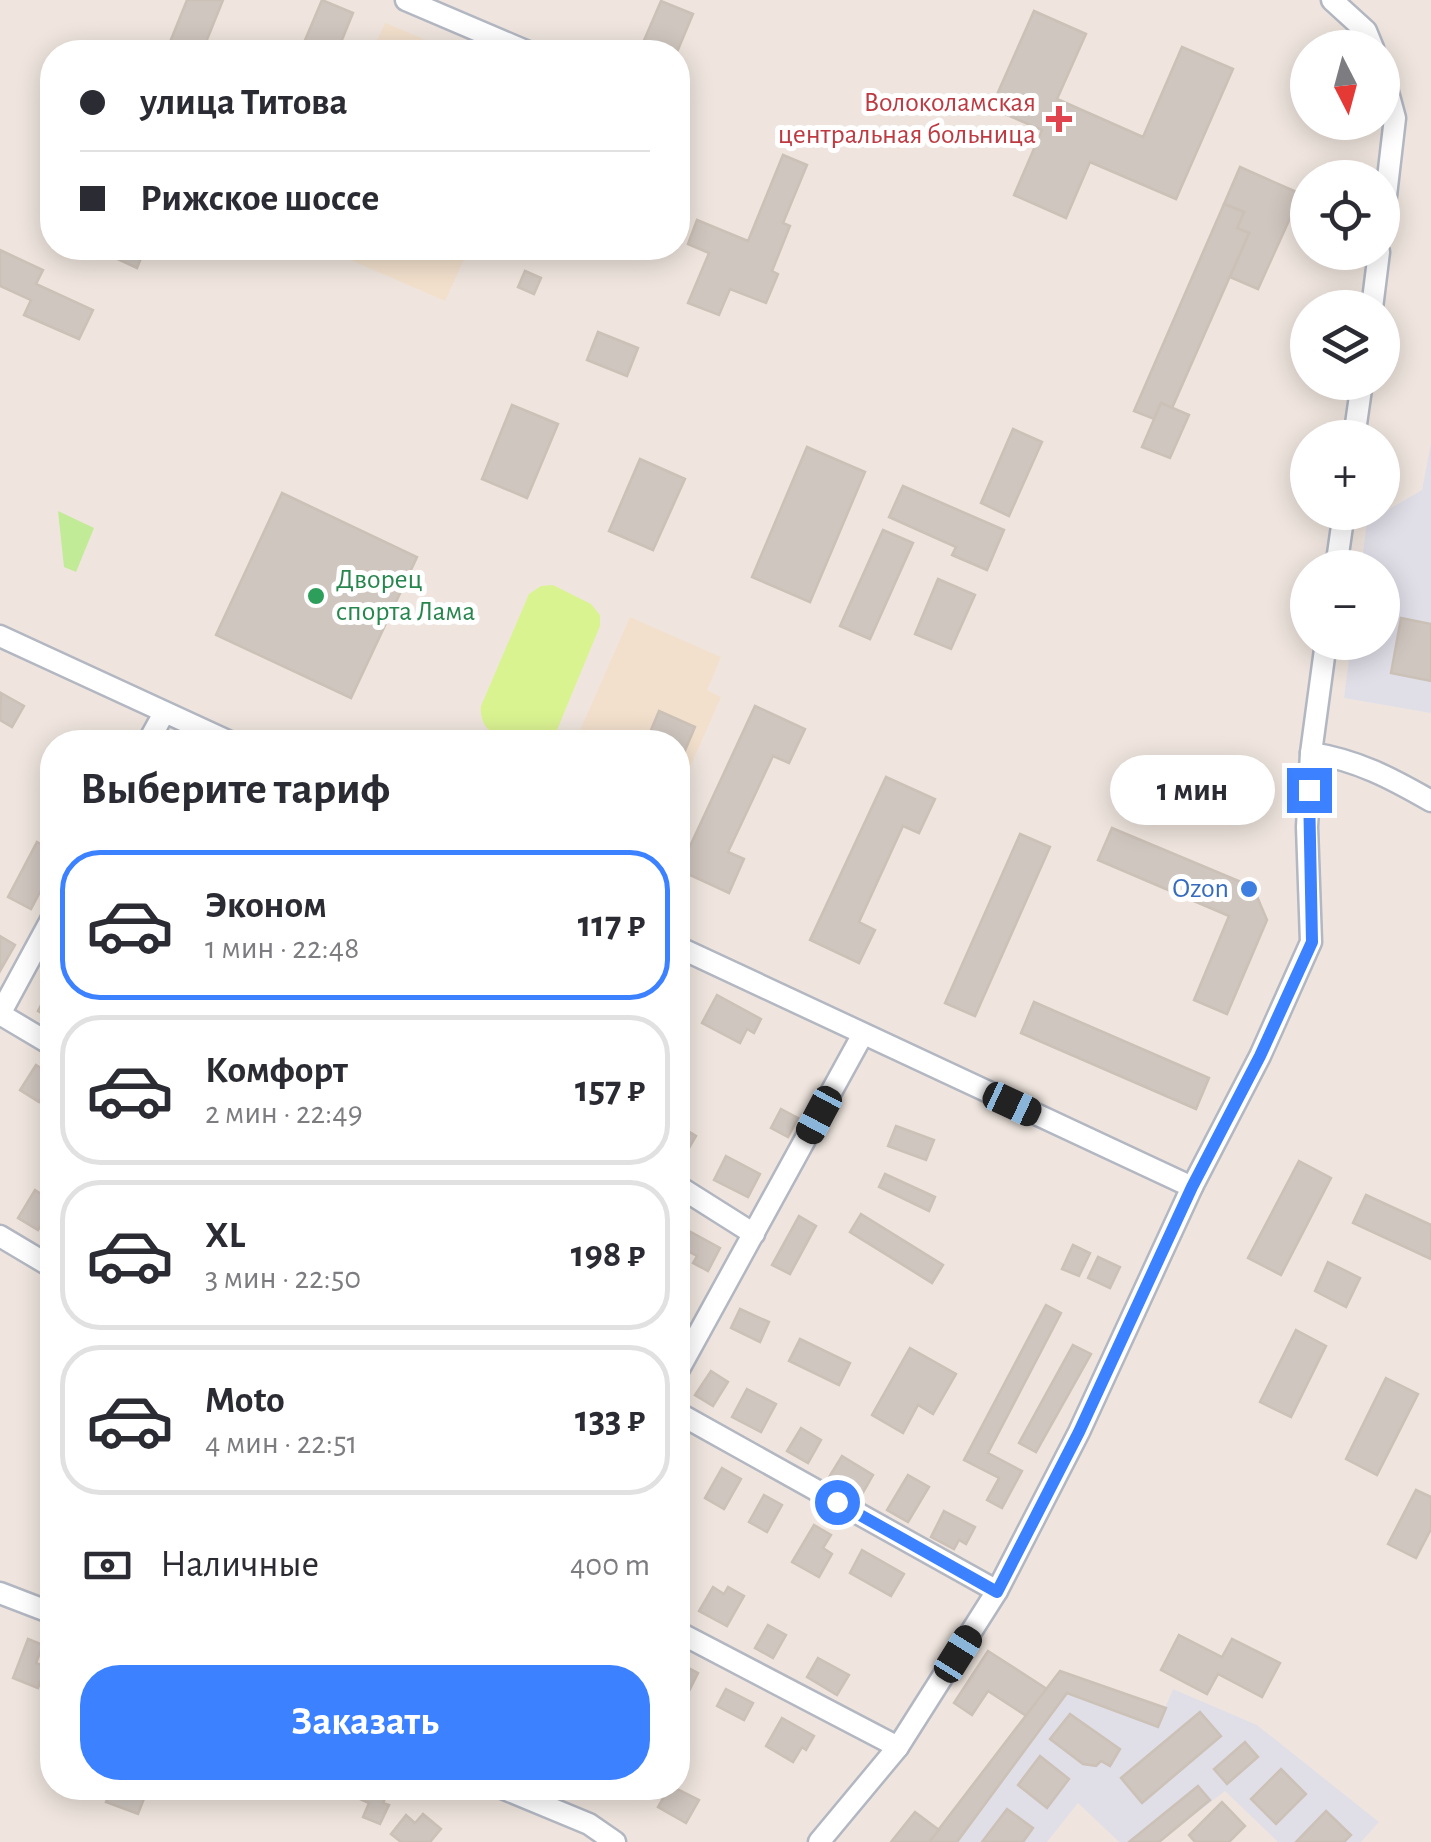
<!DOCTYPE html>
<html lang="ru">
<meta charset="utf-8">
<style>
body{margin:0;font-family:"Alegreya Sans",sans-serif;background:#f7f7f7;color:#2b2b33;height:100vh;display:flex;flex-direction:column;font-size:38px;white-space:nowrap}
*{box-sizing:border-box;margin:0}
p{font-size:32px;color:#7c7c81}
.icon{flex:none;width:55px;height:55px;fill:none;stroke:currentColor;stroke-width:2;stroke-linecap:round;stroke-linejoin:round}
.map{position:relative;flex:1;overflow:hidden}
.panel{position:absolute;left:40px;top:730px;width:650px;height:1070px;display:flex;flex-direction:column;background:#fff;border-radius:40px;box-shadow:0 5px 25px #0003}
.panel>*{flex:none}
.hud{position:absolute;left:40px;top:40px;width:650px;height:220px;border-radius:40px;box-shadow:0 5px 25px #0003;display:grid;align-content:center;height:220px;padding:0 40px;background:#fff}
.needle{width:65px;rotate:174deg}
.buttons{position:absolute;left:1290px;top:30px;display:grid;gap:20px}
.buttons a{display:grid;place-items:center;width:110px;height:110px;border-radius:50%;background:#fff;box-shadow:0 5px 25px #0003;font-size:50px}
.end{position:absolute;width:45px;height:45px;margin:-22px;border:12px solid #3c81ff;background:#fff;box-shadow:0 0 0 5px #fff}
.from{border-radius:50%}
.bubble{position:absolute;height:70px;border-radius:35px;background:#fff;box-shadow:0 5px 25px #0003;font-size:32px;font-weight:700;line-height:70px;text-align:center}
.car{position:absolute;width:30px;height:60px;margin:-30px -15px;border-radius:12px;box-shadow:0 0 8px 2px #0007;background:linear-gradient(#222 24%,#8ab4d8 0 40%,#222 0 76%,#8ab4d8 0 86%,#222 0)}
.hud b{display:flex;align-items:center;gap:35px;height:95px;font-size:38px}
.hud b+b{border-top:2px solid #e1e1e2}
.hud i{width:25px;height:25px;background:#2b2b33}
ul{padding:0;list-style:none}
li{display:flex;align-items:center;gap:30px;height:150px;margin:0 20px 15px;padding:0 20px;border:5px solid #e1e1e2;border-radius:40px}
li div{flex:1}
li b{display:block;font-size:38px}
li em{font-style:normal;font-weight:700}
li.selected{border-color:#3c81ff}
li>.icon{width:90px;height:90px;stroke-width:1.5}
h2{padding:0 40px;font-size:45px;line-height:120px}
.pay{display:flex;align-items:center;gap:25px;height:110px;padding:0 40px;font-size:38px}
.pay p{margin-inline-start:auto}
.action{display:flex;gap:20px;margin-top:auto;padding:20px 40px}
.action a{flex:1;height:115px;border-radius:40px;background:#3c81ff;color:#fff;font-size:40px;font-weight:700;line-height:115px;text-align:center}
.map>svg:first-child{display:block}
</style>
<div class="map">
<svg width="1431" height="1842" viewBox="0 0 1431 1842">
<rect width="100%" height="100%" fill="#efe5de"/>
<!-- industrial -->
<g fill="#e0dfe8">
<polygon points="1431,443 1431,713 1344,698 1351,643 1382,642 1382,568 1361,567 1367,522 1422,490"/>
<polygon points="1047,1689 1165,1708 1173,1689 1257,1725 1379,1822 1361,1842 1278,1842 1225,1791 1159,1842 1119,1842 1078,1803 1047,1842 930,1842"/>
</g>
<!-- education -->
<g fill="#f2e0cc">
<polygon points="385,23 386,23 454,52 372,52"/>
<polygon points="323,248 469,248 445,301"/>
<polygon points="630,617 721,657 707,690 721,697 678,794 678,742 575,742"/>
</g>
<!-- green -->
<polygon fill="#c1eb96" points="58,511 94,528 76,572 64,567"/>
<!-- pitch -->
<path fill="#daf391" d="M 553,585 L 591,604 L 600,615 L 600,626 L 552,742 C 524,743 478,744 481,706 L 529,594 L 541,586 Z"/>
<!-- building -->
<g fill="#cfc6bf" stroke="#ccc1b7" stroke-width="2.5">
<polygon points="187,0 223,0 202,52 166,52"/>
<polygon points="322,0 353,13 337,52 300,52"/>
<polygon points="661,1 693,14 677,52 639,52"/>
<polygon points="1034,11 1086,34 1057,99 1143,137 1182,47 1233,69 1176,199 1090,162 1066,218 1014,195 1042,130 991,108"/>
<polygon points="783,155 807,165 783,223 790,226 772,271 778,274 766,303 730,289 719,315 688,303 709,253 688,244 697,220 748,241"/>
<polygon points="1240,167 1301,194 1258,289 1230,277 1249,233 1237,228 1244,212 1224,204"/>
<polygon points="1224,204 1244,212 1237,228 1249,233 1172,408 1161,403 1154,419 1134,411"/>
<polygon points="94,248 145,248 137,268"/>
<polygon points="0,250 43,270 36,284 93,310 79,339 24,315 31,300 0,286"/>
<polygon points="525,271 541,278 534,294 518,287"/>
<polygon points="598,332 638,348 627,376 587,360"/>
<polygon points="1161,403 1189,415 1170,458 1142,447"/>
<polygon points="512,405 558,424 527,498 482,479"/>
<polygon points="1013,429 1042,442 1009,516 981,503"/>
<polygon points="807,447 865,472 810,602 752,577"/>
<polygon points="640,459 685,479 653,550 609,531"/>
<polygon points="903,486 1004,530 987,570 952,555 956,547 889,517"/>
<polygon points="282,493 417,557 351,698 216,635"/>
<polygon points="883,530 913,543 870,639 840,626"/>
<polygon points="938,579 975,595 951,649 915,634"/>
<polygon points="1401,618 1431,624 1431,681 1391,673"/>
<polygon points="1,693 24,706 12,727 0,720"/>
<polygon points="755,706 805,729 789,763 773,756 728,852 744,859 729,893 679,870"/>
<polygon points="659,711 695,727 678,767 678,742 646,742"/>
<polygon points="886,777 935,799 919,833 903,826 859,922 875,930 859,963 810,940"/>
<polygon points="1112,828 1253,887 1267,920 1227,1014 1194,1000 1229,916 1098,860"/>
<polygon points="1020,834 1050,847 975,1016 945,1003"/>
<polygon points="37,842 52,850 52,869 31,909 8,897"/>
<polygon points="0,936 15,945 0,971"/>
<polygon points="52,984 52,1019 38,1011"/>
<polygon points="717,995 761,1019 754,1033 747,1029 740,1043 702,1023"/>
<polygon points="1034,1002 1209,1078 1196,1109 1021,1033"/>
<polygon points="36,1065 52,1075 52,1081 39,1102 20,1090"/>
<polygon points="781,1109 798,1118 788,1137 771,1128"/>
<polygon points="678,1125 696,1136 681,1162 678,1159"/>
<polygon points="896,1126 934,1140 926,1160 888,1146"/>
<polygon points="726,1156 760,1174 748,1197 714,1180"/>
<polygon points="1299,1161 1331,1178 1281,1275 1248,1258"/>
<polygon points="885,1174 935,1197 929,1211 879,1187"/>
<polygon points="35,1190 52,1201 52,1207 38,1230 18,1218"/>
<polygon points="1366,1195 1431,1225 1431,1259 1353,1223"/>
<polygon points="861,1214 943,1265 932,1283 850,1232"/>
<polygon points="799,1216 816,1226 790,1274 772,1265"/>
<polygon points="691,1232 720,1248 708,1271 693,1263 697,1256 682,1248"/>
<polygon points="1073,1245 1090,1253 1079,1276 1062,1269"/>
<polygon points="1098,1257 1120,1267 1110,1288 1088,1278"/>
<polygon points="1328,1262 1360,1278 1346,1307 1315,1291"/>
<polygon points="1046,1305 1061,1313 988,1453 1022,1471 1002,1508 987,1500 999,1478 964,1460"/>
<polygon points="740,1309 769,1322 760,1342 731,1328"/>
<polygon points="1296,1330 1326,1346 1291,1417 1260,1402"/>
<polygon points="800,1339 850,1363 839,1385 789,1361"/>
<polygon points="1073,1345 1091,1354 1036,1452 1019,1443"/>
<polygon points="910,1348 956,1374 933,1414 918,1405 903,1433 872,1415"/>
<polygon points="711,1371 728,1382 713,1406 695,1395"/>
<polygon points="1386,1378 1418,1394 1377,1475 1346,1459"/>
<polygon points="747,1389 776,1404 761,1432 732,1417"/>
<polygon points="801,1428 821,1440 808,1463 787,1451"/>
<polygon points="842,1456 873,1475 861,1496 829,1477"/>
<polygon points="722,1468 741,1479 724,1509 705,1498"/>
<polygon points="908,1475 929,1487 908,1522 887,1510"/>
<polygon points="1416,1490 1431,1497 1431,1529 1416,1558 1388,1544"/>
<polygon points="764,1495 782,1505 767,1532 749,1522"/>
<polygon points="944,1511 975,1527 966,1544 959,1540 954,1549 931,1537"/>
<polygon points="814,1525 831,1535 823,1548 832,1554 819,1577 792,1562"/>
<polygon points="862,1550 904,1574 891,1596 850,1573"/>
<polygon points="713,1587 724,1594 728,1587 744,1596 727,1626 699,1611"/>
<polygon points="768,1625 786,1635 773,1658 755,1648"/>
<polygon points="1179,1635 1222,1657 1232,1639 1280,1663 1262,1697 1218,1674 1207,1694 1161,1670"/>
<polygon points="28,1639 43,1645 36,1663 46,1667 38,1688 13,1678"/>
<polygon points="988,1651 1047,1689 1028,1717 988,1691 972,1715 954,1703"/>
<polygon points="818,1658 849,1675 837,1695 807,1677"/>
<polygon points="679,1663 698,1673 683,1703 678,1700"/>
<polygon points="1060,1671 1166,1708 1158,1727 1067,1693 957,1842 929,1842"/>
<polygon points="726,1689 753,1703 744,1720 717,1706"/>
<polygon points="1200,1712 1221,1736 1142,1803 1121,1778"/>
<polygon points="1070,1714 1120,1749 1110,1766 1101,1761 1096,1766 1083,1764 1050,1739"/>
<polygon points="782,1718 814,1736 806,1750 802,1747 793,1762 766,1746"/>
<polygon points="1245,1742 1258,1757 1227,1784 1214,1769"/>
<polygon points="1040,1756 1069,1779 1047,1808 1018,1785"/>
<polygon points="1281,1769 1306,1794 1276,1824 1251,1799"/>
<polygon points="1198,1786 1210,1800 1159,1842 1129,1842"/>
<polygon points="111,1788 123,1788 145,1796 138,1814 106,1802"/>
<polygon points="362,1788 390,1788 383,1803 389,1805 380,1824 363,1817 369,1803 358,1798"/>
<polygon points="669,1788 675,1788 699,1800 686,1823 658,1807"/>
<polygon points="1222,1802 1245,1826 1229,1842 1195,1842 1189,1835"/>
<polygon points="1007,1809 1033,1828 1023,1842 982,1842"/>
<polygon points="1326,1811 1351,1835 1344,1842 1296,1842"/>
<polygon points="915,1812 939,1830 929,1842 891,1842"/>
<polygon points="423,1814 441,1829 430,1842 401,1842 391,1834 406,1815 415,1823"/>
</g>
<g fill="none" stroke-linecap="round" stroke-linejoin="round">
<defs>
<g id="minor">
<polyline points="406,0 528,52"/>
<polyline points="1332,0 1366,31 1373,48"/>
<polyline points="1382,70 1395,118 1382,230"/>
<polyline points="1372,308 1379,252"/>
<polyline points="1354,438 1362,382"/>
<polyline points="1336,568 1344,512"/>
<polyline points="0,636 230,742"/>
<polyline points="148,742 164,713"/>
<path d="M 1311,753 C 1357,760 1391,778 1431,801"/>
<polyline points="678,947 1192,1187"/>
<polyline points="0,1014 52,918"/>
<polyline points="0,1014 52,1045"/>
<polyline points="678,1186 754,1234"/>
<polyline points="0,1236 52,1267"/>
<polyline points="678,1371 863,1034"/>
<polyline points="678,1413 997,1591"/>
<polyline points="0,1593 52,1613"/>
<polyline points="678,1632 898,1747"/>
<polyline points="502,1788 589,1824 615,1842"/>
<polyline points="819,1842 898,1747 997,1591 1079,1432 1192,1187 1260,1056 1311,942 1307,827 1311,753 1326,642"/>
</g>
</defs>
<!-- minor casing -->
<use href="#minor" stroke="#b2b7c2" stroke-width="25"/>
<!-- minor -->
<use href="#minor" stroke="#fff" stroke-width="20"/>
</g>
<g fill="none" stroke-linecap="round" stroke-linejoin="round">
<!-- route -->
<polyline stroke="#3c81ff" stroke-width="12" points="837,1502 997,1592 1079,1432 1192,1187 1260,1056 1312,942 1309,790"/>
</g>
<!-- markers -->
<path fill="#e0444e" stroke="#fff" stroke-width="4" d="M1054 104h10v10h10v10h-10v10h-10v-10h-10v-10h10z"/>
<circle fill="#2e9e5b" stroke="#fff" stroke-width="4" cx="316" cy="596" r="10"/>
<circle fill="#3f7fe0" stroke="#fff" stroke-width="4" cx="1249" cy="889" r="10"/>
<g text-anchor="middle" dominant-baseline="central" stroke-width="10" stroke-linejoin="round" paint-order="stroke">
<!-- health labels -->
<g font-size="28" fill="#be3a42" stroke="#fff" text-anchor="end">
<text x="1036" y="103">Волоколамская<tspan x="1036" dy="32">центральная больница</tspan></text>
</g>
<!-- leisure labels -->
<g font-size="28" fill="#27864d" stroke="#fff" text-anchor="start">
<text x="336" y="580">Дворец<tspan x="336" dy="32">спорта Лама</tspan></text>
</g>
<!-- shop labels -->
<g font-size="28" fill="#366cbe" stroke="#fff" text-anchor="end">
<text x="1229" y="889">Ozon</text>
</g>
</g>
</svg>
<div class="buttons">
<a><svg class="needle" viewBox="-14 -14 28 28"><path d="M0-13l5 13h-10z" fill="#e53935"/><path d="M0 13l5-13h-10z" fill="#7c7c81"/></svg></a>
<a><svg class="icon" aria-label="locate" viewBox="0 0 24 24"><circle cx="12" cy="12" r="6"/><path d="M12 2v4M12 18v4M2 12h4M18 12h4"/></svg></a>
<a><svg class="icon" aria-label="layers" viewBox="0 0 24 24"><path d="M12 4l9 5-9 5-9-5zM3 14l9 5 9-5"/></svg></a>
<a>+</a>
<a>−</a>
</div>
<i class="end from" style="left:837px;top:1502px"></i>
<i class="end" style="left:1309px;top:790px"></i>
<div class="bubble" style="left:1110px;top:755px;width:165px">1 мин</div>
<i class="car" style="left:1012px;top:1104px;rotate:115deg"></i>
<i class="car" style="left:819px;top:1115px;rotate:208deg"></i>
<i class="car" style="left:958px;top:1654px;rotate:32deg"></i>
<div class="hud">
<b><i class="from"></i>улица Титова</b>
<b><i></i>Рижское шоссе</b>
</div>
<section class="panel">
<h2>Выберите тариф</h2>
<ul>
<li class="selected"><svg class="icon" aria-label="car" viewBox="0 0 24 24"><path d="M5 17H2v-5l4-1 3-4h7l3 4 3 1v5h-3M9 17h6M6 11h13"/><circle cx="7" cy="17" r="2"/><circle cx="17" cy="17" r="2"/></svg><div><b>Эконом</b><p>1 мин · 22:48</p></div><em>117 ₽</em></li>
<li><svg class="icon" aria-label="car" viewBox="0 0 24 24"><path d="M5 17H2v-5l4-1 3-4h7l3 4 3 1v5h-3M9 17h6M6 11h13"/><circle cx="7" cy="17" r="2"/><circle cx="17" cy="17" r="2"/></svg><div><b>Комфорт</b><p>2 мин · 22:49</p></div><em>157 ₽</em></li>
<li><svg class="icon" aria-label="car" viewBox="0 0 24 24"><path d="M5 17H2v-5l4-1 3-4h7l3 4 3 1v5h-3M9 17h6M6 11h13"/><circle cx="7" cy="17" r="2"/><circle cx="17" cy="17" r="2"/></svg><div><b>XL</b><p>3 мин · 22:50</p></div><em>198 ₽</em></li>
<li><svg class="icon" aria-label="car" viewBox="0 0 24 24"><path d="M5 17H2v-5l4-1 3-4h7l3 4 3 1v5h-3M9 17h6M6 11h13"/><circle cx="7" cy="17" r="2"/><circle cx="17" cy="17" r="2"/></svg><div><b>Moto</b><p>4 мин · 22:51</p></div><em>133 ₽</em></li>
</ul>
<div class="pay"><svg class="icon" aria-label="cash" viewBox="0 0 24 24"><path d="M3 7h18v10H3z"/><circle cx="12" cy="12" r="2"/></svg>Наличные<p>400 m</p></div>
<div class="action"><a>Заказать</a></div>
</section>
</div>
